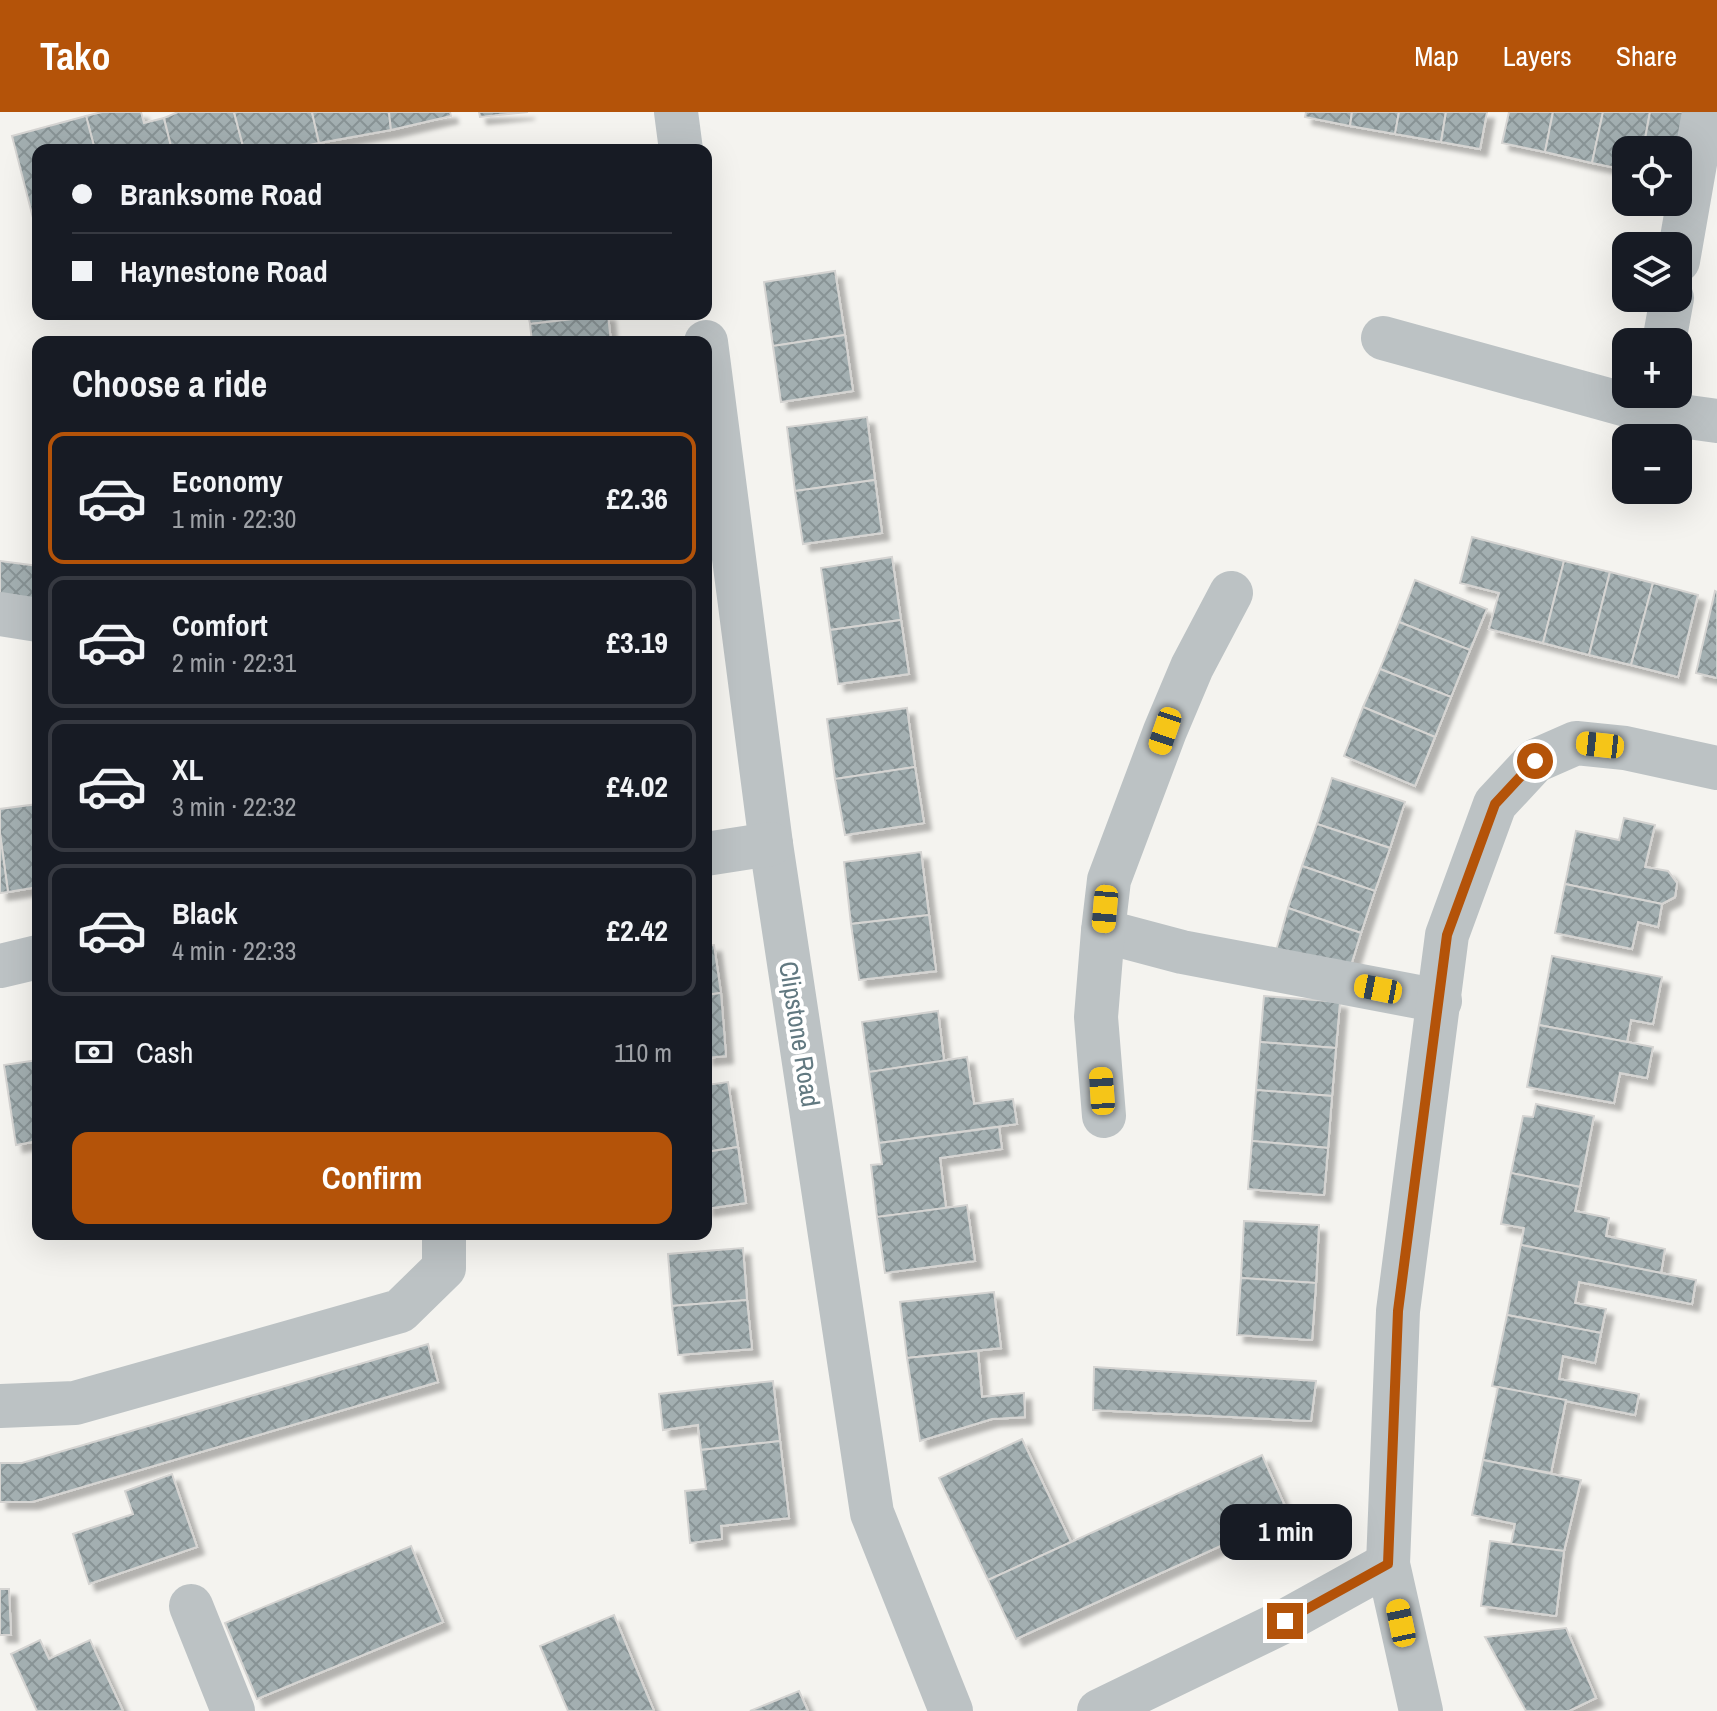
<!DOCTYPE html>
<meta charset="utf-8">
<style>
body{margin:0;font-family:"Archivo Narrow",sans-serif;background:#20242c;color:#f1f3f6;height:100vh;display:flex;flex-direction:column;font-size:30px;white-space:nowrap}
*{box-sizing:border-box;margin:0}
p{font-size:26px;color:#9ea1a6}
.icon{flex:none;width:44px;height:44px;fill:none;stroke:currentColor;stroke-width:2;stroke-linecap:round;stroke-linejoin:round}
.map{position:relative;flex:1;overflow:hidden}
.details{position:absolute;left:32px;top:224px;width:680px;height:904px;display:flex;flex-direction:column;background:#171b24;border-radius:16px;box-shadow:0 8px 32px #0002}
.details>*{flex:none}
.banner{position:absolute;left:32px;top:32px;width:680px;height:176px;border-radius:16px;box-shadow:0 8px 32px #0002;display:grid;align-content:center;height:176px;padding:0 40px;background:#171b24}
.controls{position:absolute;left:1612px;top:24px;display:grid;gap:16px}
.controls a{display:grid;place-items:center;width:80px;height:80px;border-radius:16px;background:#171b24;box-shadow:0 8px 32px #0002;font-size:40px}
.end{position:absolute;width:36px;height:36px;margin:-18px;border:10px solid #b45309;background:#fff;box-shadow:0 0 0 4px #fff}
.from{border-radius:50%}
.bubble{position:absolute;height:56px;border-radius:16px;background:#171b24;box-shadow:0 8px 32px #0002;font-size:26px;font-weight:800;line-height:56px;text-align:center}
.car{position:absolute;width:24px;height:48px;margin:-24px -12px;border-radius:10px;box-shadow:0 0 6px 2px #0007;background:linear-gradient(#f5c518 24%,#345 0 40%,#f5c518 0 76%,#345 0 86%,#f5c518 0)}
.banner b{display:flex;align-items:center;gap:28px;height:76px;font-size:30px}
.banner b+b{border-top:2px solid #363941}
.banner i{width:20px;height:20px;background:#f1f3f6}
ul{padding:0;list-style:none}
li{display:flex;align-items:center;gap:24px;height:132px;margin:0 16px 12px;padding:0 24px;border:4px solid #363941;border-radius:16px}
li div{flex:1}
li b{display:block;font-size:30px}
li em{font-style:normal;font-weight:800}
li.current{border-color:#b45309}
li>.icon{width:72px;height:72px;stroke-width:1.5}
h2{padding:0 40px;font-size:36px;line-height:96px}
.pay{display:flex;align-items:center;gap:20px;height:88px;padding:0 40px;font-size:30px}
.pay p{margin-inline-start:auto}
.cta{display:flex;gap:16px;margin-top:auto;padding:16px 40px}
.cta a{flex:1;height:92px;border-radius:16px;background:#b45309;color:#fff;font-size:32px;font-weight:800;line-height:92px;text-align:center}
header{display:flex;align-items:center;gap:48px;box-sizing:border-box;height:112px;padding:0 40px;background:#b45309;color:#fff}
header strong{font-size:38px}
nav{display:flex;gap:44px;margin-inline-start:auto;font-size:28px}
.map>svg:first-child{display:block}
</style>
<header>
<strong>Tako</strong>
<nav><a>Map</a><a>Layers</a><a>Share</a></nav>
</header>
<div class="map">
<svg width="1717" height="1599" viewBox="0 0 1717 1599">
<defs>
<pattern id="building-cross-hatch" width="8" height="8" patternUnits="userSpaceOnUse" patternTransform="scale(2)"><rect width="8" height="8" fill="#a3afb1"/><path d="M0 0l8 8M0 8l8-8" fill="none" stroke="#889395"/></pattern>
<filter id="shadow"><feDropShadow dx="7" dy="7" stdDeviation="2" flood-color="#0004"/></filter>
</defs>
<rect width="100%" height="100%" fill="#f4f3ef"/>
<!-- building -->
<g fill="url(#building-cross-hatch)" stroke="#d5d4d2" stroke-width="2" filter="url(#shadow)">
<polygon points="102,0 141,0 144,11 164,6 172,38 95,38 86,4"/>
<polygon points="178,0 234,0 244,38 172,38 164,6"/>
<polygon points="234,0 312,0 319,31 286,38 244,38"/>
<polygon points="312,0 389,0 391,18 319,31"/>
<polygon points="389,0 450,0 451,4 391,18"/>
<polygon points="479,0 528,0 480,5"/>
<polygon points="1306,0 1352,0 1350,14 1305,5"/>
<polygon points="1352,0 1399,0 1395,22 1350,14"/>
<polygon points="1399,0 1446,0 1441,30 1395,22"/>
<polygon points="1446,0 1487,0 1480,37 1441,30"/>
<polygon points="1509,0 1553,0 1545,40 1502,31"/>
<polygon points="1553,0 1603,0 1592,51 1545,40"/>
<polygon points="1603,0 1650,0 1643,38 1626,38 1626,58 1592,51"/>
<polygon points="1650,0 1691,0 1678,38 1643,38"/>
<polygon points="86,4 95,38 38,38 38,104 33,106 12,24"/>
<polygon points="835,159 845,223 773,234 764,170"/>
<polygon points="528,202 608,202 608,203 530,212"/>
<polygon points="608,203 611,230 532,230 530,212"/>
<polygon points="845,223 853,279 781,290 773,234"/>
<polygon points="867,305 875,368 795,379 787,315"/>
<polygon points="875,368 882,421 803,432 795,379"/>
<polygon points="1472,425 1564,449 1543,531 1489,517 1499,481 1460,471"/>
<polygon points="892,445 901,508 830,518 821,456"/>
<polygon points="0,449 38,454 38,494 0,489"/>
<polygon points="1564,449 1610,460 1589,543 1543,531"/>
<polygon points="1610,460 1653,471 1631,553 1589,543"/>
<polygon points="1415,468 1487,497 1470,538 1399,510"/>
<polygon points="1653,471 1698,483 1678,565 1631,553"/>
<polygon points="1715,479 1717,480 1717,566 1696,561"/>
<polygon points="901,508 909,562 838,572 830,518"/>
<polygon points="1399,510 1470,538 1451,585 1380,557"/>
<polygon points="1380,557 1451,585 1435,625 1363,595"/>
<polygon points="1363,595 1435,625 1415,674 1344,644"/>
<polygon points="907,596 915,655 835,667 827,607"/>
<polygon points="915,655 924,711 845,723 835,667"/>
<polygon points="1332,666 1405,690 1390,736 1317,712"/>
<polygon points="38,692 38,775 8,780 0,722 0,697"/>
<polygon points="1624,706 1655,713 1645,755 1668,759 1677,771 1675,785 1662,792 1565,772 1576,719 1619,728"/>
<polygon points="1317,712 1390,736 1375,779 1302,754"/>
<polygon points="0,722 8,780 0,781"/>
<polygon points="921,740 929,803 851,812 844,750"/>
<polygon points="1302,754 1375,779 1361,821 1288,796"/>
<polygon points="1565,772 1662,792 1658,815 1638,810 1632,837 1555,821"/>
<polygon points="1288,796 1361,821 1348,863 1276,839"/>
<polygon points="929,803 936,859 859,868 851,812"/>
<polygon points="714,833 721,881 706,883 706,834"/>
<polygon points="1552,844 1662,865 1653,912 1631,908 1627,930 1539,913"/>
<polygon points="721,881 726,944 706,946 706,883"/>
<polygon points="1264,884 1340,890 1336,936 1260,930"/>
<polygon points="938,899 944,949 869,960 862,910"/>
<polygon points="1539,913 1653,935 1647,966 1620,961 1614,991 1527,975"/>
<polygon points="1260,930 1336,936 1332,984 1256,978"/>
<polygon points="967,945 974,992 1013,987 1017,1012 879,1031 869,960"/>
<polygon points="38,948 38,1029 16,1033 4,953"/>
<polygon points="728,970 738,1035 706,1040 706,973"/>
<polygon points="1256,978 1332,984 1328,1036 1252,1029"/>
<polygon points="1536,992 1594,1004 1580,1075 1511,1061 1523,1004 1533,1005"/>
<polygon points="999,1015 1002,1037 940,1046 946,1096 877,1105 871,1053 882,1052 879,1031"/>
<polygon points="1252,1029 1328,1036 1324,1083 1248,1077"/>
<polygon points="738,1035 746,1091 706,1097 706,1040"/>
<polygon points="1511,1061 1580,1075 1575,1099 1609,1106 1606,1124 1665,1137 1661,1161 1521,1133 1524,1116 1501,1112"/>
<polygon points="967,1093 975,1149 885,1161 877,1105"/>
<polygon points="1244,1109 1319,1113 1316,1171 1241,1166"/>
<polygon points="1521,1133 1696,1168 1692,1192 1579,1170 1575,1191 1606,1197 1601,1221 1507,1203"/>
<polygon points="743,1136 747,1188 672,1194 668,1142"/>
<polygon points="1241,1166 1316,1171 1312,1228 1237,1223"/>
<polygon points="994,1180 1001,1236 907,1246 900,1190"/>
<polygon points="747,1188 752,1237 678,1243 672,1194"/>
<polygon points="1507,1203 1601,1221 1595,1251 1563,1244 1559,1267 1639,1282 1635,1303 1492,1274"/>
<polygon points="428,1232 438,1270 32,1390 0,1390 0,1351 22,1351"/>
<polygon points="978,1239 982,1285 1024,1281 1025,1305 992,1307 920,1329 907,1246"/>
<polygon points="1094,1255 1316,1269 1311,1309 1093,1298"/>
<polygon points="773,1269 780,1329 701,1338 698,1313 663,1318 659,1282"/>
<polygon points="1498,1275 1566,1288 1551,1361 1483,1348"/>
<polygon points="1022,1327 1071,1430 988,1468 939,1366"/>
<polygon points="780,1329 789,1406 721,1414 722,1427 690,1431 685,1379 706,1377 701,1338"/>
<polygon points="1262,1343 1289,1403 1016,1527 988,1468"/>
<polygon points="1483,1348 1581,1368 1564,1439 1511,1432 1515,1412 1472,1403"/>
<polygon points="172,1362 197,1435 89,1472 73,1422 133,1402 125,1379"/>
<polygon points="1490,1429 1564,1439 1556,1504 1481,1494"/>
<polygon points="411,1434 443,1510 257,1587 225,1511"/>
<polygon points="0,1477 9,1477 11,1523 0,1523"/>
<polygon points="614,1503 654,1599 568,1599 540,1534"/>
<polygon points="1566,1516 1596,1586 1569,1599 1526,1599 1485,1525"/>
<polygon points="40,1528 49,1547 90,1528 123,1599 37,1599 11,1542"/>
<polygon points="799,1579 808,1599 750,1599"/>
</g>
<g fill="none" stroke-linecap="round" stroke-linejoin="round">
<!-- minor -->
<g stroke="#bcc2c4" stroke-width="44">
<polyline points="676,0 681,38"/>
<polyline points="1678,149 1704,0"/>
<polyline points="1383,226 1652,300 1655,282"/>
<polyline points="706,230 771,732 872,1401 951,1599"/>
<polyline points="1664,230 1672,186"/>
<polyline points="1652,300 1717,309"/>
<polyline points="1231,481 1192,555 1165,619 1109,768 1103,819 1182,840 1440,889"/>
<polyline points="0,502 38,508"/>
<polyline points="706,742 771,732"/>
<polyline points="1103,819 1096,905 1104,1004"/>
<polyline points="0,854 38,845"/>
<polyline points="0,1294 75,1291 400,1199 444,1156 444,1122"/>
<polyline points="191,1494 233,1599"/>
<polyline points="1099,1599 1285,1509 1388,1452"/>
<polyline points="1421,1599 1388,1452 1398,1199 1447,823 1495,692 1535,649 1576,631 1625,636 1717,656"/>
</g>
</g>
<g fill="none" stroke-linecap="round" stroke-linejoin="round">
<!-- route -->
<polyline stroke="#b45309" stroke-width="10" points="1285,1509 1388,1452 1398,1199 1447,823 1495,692 1535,649"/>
</g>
<g text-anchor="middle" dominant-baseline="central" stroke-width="8" stroke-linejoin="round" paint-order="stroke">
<!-- street labels -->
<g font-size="26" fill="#627981" stroke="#fff">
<text transform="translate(800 922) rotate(81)">Clipstone Road</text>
</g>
</g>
</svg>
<div class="controls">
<a><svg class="icon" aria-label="locate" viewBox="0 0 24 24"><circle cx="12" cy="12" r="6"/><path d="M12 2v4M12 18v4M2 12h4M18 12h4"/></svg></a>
<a><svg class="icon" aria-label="layers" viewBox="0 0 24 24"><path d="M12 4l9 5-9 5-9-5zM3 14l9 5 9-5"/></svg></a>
<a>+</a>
<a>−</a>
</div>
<i class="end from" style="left:1535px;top:649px"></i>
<i class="end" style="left:1285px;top:1509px"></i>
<div class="bubble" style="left:1220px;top:1392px;width:132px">1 min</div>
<i class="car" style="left:1165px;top:619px;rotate:199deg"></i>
<i class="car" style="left:1600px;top:633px;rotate:276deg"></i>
<i class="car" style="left:1105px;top:797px;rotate:185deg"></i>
<i class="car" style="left:1378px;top:877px;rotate:281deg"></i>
<i class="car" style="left:1102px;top:979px;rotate:356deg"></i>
<i class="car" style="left:1401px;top:1511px;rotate:348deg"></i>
<div class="banner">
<b><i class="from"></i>Branksome Road</b>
<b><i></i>Haynestone Road</b>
</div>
<section class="details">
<h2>Choose a ride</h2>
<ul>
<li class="current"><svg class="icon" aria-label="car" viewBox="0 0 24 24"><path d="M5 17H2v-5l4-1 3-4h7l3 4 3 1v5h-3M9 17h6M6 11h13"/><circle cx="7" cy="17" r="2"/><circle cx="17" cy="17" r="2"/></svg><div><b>Economy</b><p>1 min · 22:30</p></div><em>£2.36</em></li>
<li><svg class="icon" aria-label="car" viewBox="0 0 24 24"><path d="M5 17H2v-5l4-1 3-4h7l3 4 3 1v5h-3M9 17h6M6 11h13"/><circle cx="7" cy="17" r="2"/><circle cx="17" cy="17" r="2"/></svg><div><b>Comfort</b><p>2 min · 22:31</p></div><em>£3.19</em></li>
<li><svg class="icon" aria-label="car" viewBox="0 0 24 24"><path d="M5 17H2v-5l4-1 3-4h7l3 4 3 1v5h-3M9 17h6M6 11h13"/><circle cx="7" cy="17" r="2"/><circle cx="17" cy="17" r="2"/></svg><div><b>XL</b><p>3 min · 22:32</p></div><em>£4.02</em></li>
<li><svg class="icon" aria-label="car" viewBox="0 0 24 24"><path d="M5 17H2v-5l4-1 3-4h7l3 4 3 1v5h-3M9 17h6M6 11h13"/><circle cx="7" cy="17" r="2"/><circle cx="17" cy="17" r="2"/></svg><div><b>Black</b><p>4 min · 22:33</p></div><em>£2.42</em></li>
</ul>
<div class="pay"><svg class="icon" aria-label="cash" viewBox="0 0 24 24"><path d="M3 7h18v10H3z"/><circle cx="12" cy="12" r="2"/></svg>Cash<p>110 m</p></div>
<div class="cta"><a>Confirm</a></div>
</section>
</div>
